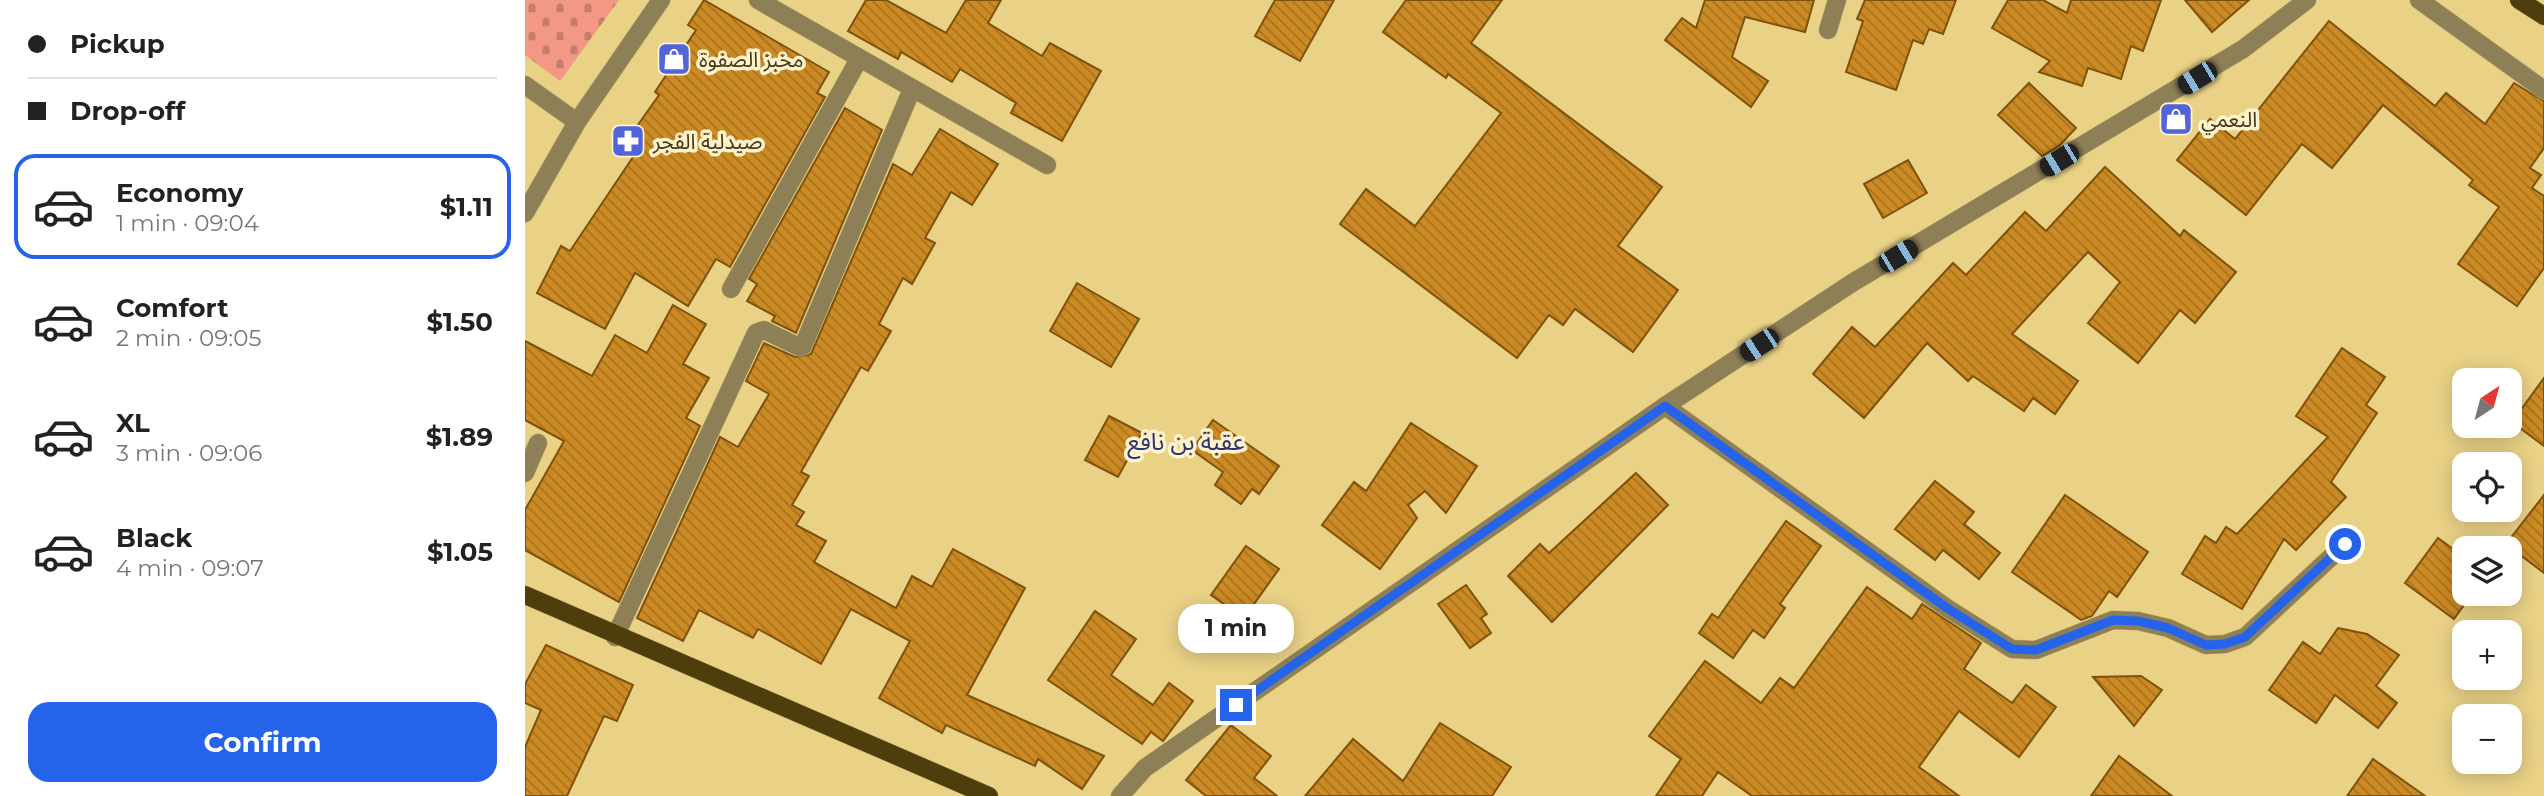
<!DOCTYPE html>
<meta charset="utf-8">
<style>
body{margin:0;font-family:Montserrat,"Noto Sans Arabic",sans-serif;background:#f2f2f2;color:#222;height:100vh;display:flex;flex-direction:column;font-size:26px;white-space:nowrap}
*{box-sizing:border-box;margin:0}
p{font-size:23px;color:#767676}
.icon{flex:none;width:38px;height:38px;fill:none;stroke:currentColor;stroke-width:2;stroke-linecap:round;stroke-linejoin:round}
.map{position:relative;flex:1;overflow:hidden}
.drawer{display:flex;flex-direction:column;background:#fff;width:525px}
.drawer>*{flex:none}
.hud{display:grid;align-content:center;height:154px;padding:0 28px;background:#fff}
.needle{width:46px;rotate:36deg}
.buttons{position:absolute;left:1927px;top:368px;display:grid;gap:14px}
.buttons a{display:grid;place-items:center;width:70px;height:70px;border-radius:14px;background:#fff;box-shadow:0 4px 18px #0003;font-size:35px}
.end{position:absolute;width:32px;height:32px;margin:-16px;border:9px solid #2563eb;background:#fff;box-shadow:0 0 0 4px #fff}
.from{border-radius:50%}
.bubble{position:absolute;height:49px;border-radius:21px;background:#fff;box-shadow:0 4px 18px #0003;font-size:23px;font-weight:700;line-height:49px;text-align:center}
.car{position:absolute;width:21px;height:42px;margin:-21px -10px;border-radius:9px;box-shadow:0 0 5px 2px #0007;background:linear-gradient(#222 24%,#8ab4d8 0 40%,#222 0 76%,#8ab4d8 0 86%,#222 0)}
.hud b{display:flex;align-items:center;gap:24px;height:66px;font-size:26px}
.hud b+b{border-top:2px solid #e0e0e0}
.hud i{width:18px;height:18px;background:#222}
ul{padding:0;list-style:none}
li{display:flex;align-items:center;gap:21px;height:105px;margin:0 14px 10px;padding:0 14px;border:4px solid transparent;border-radius:21px}
li div{flex:1}
li b{display:block;font-size:26px}
li em{font-style:normal;font-weight:700}
li.on{border-color:#2563eb}
li>.icon{width:63px;height:63px;stroke-width:1.5}
.primary-button{display:flex;gap:14px;margin-top:auto;padding:14px 28px}
.primary-button a{flex:1;height:80px;border-radius:21px;background:#2563eb;color:#fff;font-size:28px;font-weight:700;line-height:80px;text-align:center}
main{display:flex;flex:1;min-height:0}
.map>svg:first-child{display:block}
</style>
<main>
<section class="drawer">
<div class="hud">
<b><i class="from"></i>Pickup</b>
<b><i></i>Drop-off</b>
</div>
<ul>
<li class="on"><svg class="icon" aria-label="car" viewBox="0 0 24 24"><path d="M5 17H2v-5l4-1 3-4h7l3 4 3 1v5h-3M9 17h6M6 11h13"/><circle cx="7" cy="17" r="2"/><circle cx="17" cy="17" r="2"/></svg><div><b>Economy</b><p>1 min · 09:04</p></div><em>$1.11</em></li>
<li><svg class="icon" aria-label="car" viewBox="0 0 24 24"><path d="M5 17H2v-5l4-1 3-4h7l3 4 3 1v5h-3M9 17h6M6 11h13"/><circle cx="7" cy="17" r="2"/><circle cx="17" cy="17" r="2"/></svg><div><b>Comfort</b><p>2 min · 09:05</p></div><em>$1.50</em></li>
<li><svg class="icon" aria-label="car" viewBox="0 0 24 24"><path d="M5 17H2v-5l4-1 3-4h7l3 4 3 1v5h-3M9 17h6M6 11h13"/><circle cx="7" cy="17" r="2"/><circle cx="17" cy="17" r="2"/></svg><div><b>XL</b><p>3 min · 09:06</p></div><em>$1.89</em></li>
<li><svg class="icon" aria-label="car" viewBox="0 0 24 24"><path d="M5 17H2v-5l4-1 3-4h7l3 4 3 1v5h-3M9 17h6M6 11h13"/><circle cx="7" cy="17" r="2"/><circle cx="17" cy="17" r="2"/></svg><div><b>Black</b><p>4 min · 09:07</p></div><em>$1.05</em></li>
</ul>
<div class="primary-button"><a>Confirm</a></div>
</section>
<div class="map">
<svg width="2019" height="796" viewBox="0 0 2019 796">
<defs>
<pattern id="cemetery-stones" width="16" height="16" patternUnits="userSpaceOnUse" patternTransform="scale(1.75)"><rect width="16" height="16" fill="#f29885"/><path d="M2 7V4a2 2 0 0 1 4 0v3zM10 15v-3a2 2 0 0 1 4 0v3z" fill="#c67d6c"/></pattern>
<pattern id="building-back-hatch" width="6" height="6" patternUnits="userSpaceOnUse" patternTransform="scale(1.75)"><rect width="6" height="6" fill="#cc8a24"/><path d="M-1 5l2 2M0 0l6 6M5-1l2 2" fill="none" stroke="#a7721e"/></pattern>
</defs>
<rect width="100%" height="100%" fill="#e9d186"/>
<!-- cemetery -->
<polygon fill="url(#cemetery-stones)" points="0,0 94,0 35,81 0,55"/>
<!-- building -->
<g fill="url(#building-back-hatch)" stroke="#7e520a" stroke-width="2">
<polygon points="179,0 304,72 292,93 300,97 205,267 191,259 163,306 110,273 80,329 12,293 36,246 45,251 110,154 98,146 134,95 130,92 171,30 163,25"/>
<polygon points="341,0 361,0 421,33 441,0 476,0 463,23 517,56 525,43 576,71 537,141 486,113 491,103 435,69 427,82 376,52 373,59 323,31"/>
<polygon points="750,0 809,0 775,61 730,36"/>
<polygon points="881,0 977,0 946,43 1137,187 1093,246 1153,290 1108,352 1050,309 1038,325 1024,315 992,358 815,224 841,189 890,226 976,113 923,74 921,78 858,32"/>
<polygon points="1180,0 1289,0 1280,32 1220,17 1207,57 1243,81 1226,107 1140,40 1157,18 1171,28"/>
<polygon points="1340,0 1431,0 1418,34 1404,29 1398,44 1388,40 1371,90 1321,72 1338,21 1332,19"/>
<polygon points="1483,0 1518,0 1542,13 1546,0 1636,0 1618,51 1606,46 1596,79 1563,68 1557,86 1514,72 1525,61 1467,28"/>
<polygon points="1660,0 1724,0 1687,32"/>
<polygon points="1804,21 1910,106 1921,93 1960,124 1989,83 2019,101 2019,148 2005,168 2016,175 2007,188 2019,196 2019,268 1992,306 1933,264 1974,207 1944,185 1948,180 1858,105 1807,168 1777,144 1721,215 1652,160 1685,119 1710,139"/>
<polygon points="1504,83 1551,128 1534,146 1517,156 1473,115"/>
<polygon points="320,108 357,130 271,333 247,321 250,316 222,301 232,284 224,279"/>
<polygon points="415,129 473,164 447,205 426,192 400,238 410,243 387,284 378,278 354,324 366,331 343,371 336,367 276,472 284,476 267,505 279,512 271,525 301,541 289,562 371,608 387,576 407,587 428,549 500,588 442,695 579,756 557,789 513,759 510,766 421,725 417,733 354,698 385,641 326,609 296,664 233,629 228,638 174,610 158,641 112,618 195,437 213,447 244,394 221,381 239,343 270,357 286,354 368,164 387,175"/>
<polygon points="1383,160 1402,193 1358,218 1339,184"/>
<polygon points="1580,167 1655,236 1659,230 1711,272 1670,323 1655,310 1613,363 1563,323 1595,282 1563,252 1487,334 1553,381 1530,414 1508,398 1499,411 1448,376 1443,381 1402,343 1339,418 1288,374 1327,327 1350,347 1428,263 1441,275 1500,212 1521,231"/>
<polygon points="552,283 614,319 586,367 525,331"/>
<polygon points="148,305 181,324 158,364 184,378 161,418 175,426 94,602 0,550 0,510 39,441 0,420 0,341 67,376 90,335 122,353"/>
<polygon points="1817,348 1860,377 1841,405 1852,413 1806,482 1821,497 1771,550 1759,539 1717,609 1657,574 1680,536 1691,543 1701,527 1712,534 1803,437 1771,416"/>
<polygon points="2019,378 2019,446 1987,422"/>
<polygon points="584,416 617,433 593,477 560,460"/>
<polygon points="688,420 754,466 734,494 727,489 716,504 690,485 698,472 667,450"/>
<polygon points="886,423 952,466 921,513 900,491 883,505 892,518 855,569 797,525 829,482 841,491"/>
<polygon points="1111,473 1143,505 1027,622 983,576 1015,544 1024,553"/>
<polygon points="1410,481 1449,512 1439,524 1475,553 1454,579 1418,550 1410,560 1370,529"/>
<polygon points="1540,495 1623,552 1592,597 1584,591 1567,616 1556,620 1487,572"/>
<polygon points="2019,495 2019,573 1981,544"/>
<polygon points="1261,521 1296,546 1255,604 1260,608 1239,638 1228,630 1208,658 1174,633 1187,614 1193,618"/>
<polygon points="1913,538 1939,557 1939,605 1929,619 1880,583"/>
<polygon points="721,546 754,569 719,618 686,595"/>
<polygon points="941,585 962,614 956,618 966,633 945,648 913,604"/>
<polygon points="1342,587 1387,619 1397,604 1456,643 1439,669 1487,703 1501,685 1531,707 1494,757 1434,711 1394,767 1434,796 1227,796 1193,772 1177,796 1131,796 1156,759 1124,736 1180,661 1236,703 1255,678 1269,688"/>
<polygon points="570,611 611,639 586,675 628,705 644,683 668,701 638,741 626,732 617,744 523,680"/>
<polygon points="1813,628 1842,634 1874,655 1851,686 1872,703 1853,728 1810,695 1791,723 1744,690 1778,642 1795,654"/>
<polygon points="21,645 108,685 92,721 79,716 42,796 0,796 0,747 16,710 0,703 0,684"/>
<polygon points="1616,676 1637,690 1609,726 1568,677"/>
<polygon points="915,723 986,767 967,796 780,796 828,739 878,781"/>
<polygon points="706,725 746,756 729,778 752,796 681,796 661,780"/>
<polygon points="1594,756 1647,796 1566,796"/>
<polygon points="1848,759 1900,796 1822,796"/>
</g>
<g fill="none" stroke-linecap="round" stroke-linejoin="round">
<defs>
<g id="minor">
<polyline points="233,0 522,165"/>
<polyline points="1894,0 2019,90"/>
<polyline points="1303,30 1312,0"/>
<polyline points="0,85 52,122"/>
<polyline points="0,213 52,122 136,0"/>
<polyline points="206,289 334,59"/>
<polyline points="1140,406 1422,608 1487,649 1511,650 1588,620 1613,621 1643,628 1681,645 1700,644 1720,637 1820,544"/>
<polyline points="0,473 13,443"/>
<polyline points="90,637 231,333 239,330 274,347 278,346 387,89"/>
<polyline points="595,796 620,768 1140,406 1327,283 1718,49 1782,0"/>
</g>
<g id="major">
<polyline points="1994,0 2019,16"/>
<polyline points="0,595 464,796"/>
</g>
</defs>
<!-- minor casing -->
<use href="#minor" stroke="#c4b06e" stroke-width="19"/>
<!-- major casing -->
<use href="#major" stroke="#c4b06e" stroke-width="19"/>
<!-- minor -->
<use href="#minor" stroke="#8e8056" stroke-width="18"/>
<!-- major -->
<use href="#major" stroke="#4d3e0b" stroke-width="18"/>
</g>
<g fill="none" stroke-linecap="round" stroke-linejoin="round">
<!-- route -->
<polyline stroke="#2563eb" stroke-width="9" points="711,705 1140,406 1422,608 1487,649 1511,650 1588,620 1613,621 1643,628 1681,645 1700,644 1720,637 1820,544"/>
</g>
<!-- icons -->
<defs>
<symbol id="shop-square" viewBox="-11 -11 22 22"><rect x="-9" y="-9" width="18" height="18" rx="4" fill="#5164da" stroke="#fff3ce"/><path d="M-5-2.5h2.3a2.7 3.5 0 0 1 5.4 0H5L5.5 6h-11ZM-1.5-2.5h3a1.5 2.3 0 0 0-3 0Z" fill="#fff"/></symbol>
<symbol id="pharmacy-square" viewBox="-11 -11 22 22"><rect x="-9" y="-9" width="18" height="18" rx="4" fill="#5164da" stroke="#fff3ce"/><path d="M-2-6h4v4h4v4h-4v4h-4v-4h-4v-4h4Z" fill="#fff"/></symbol>
</defs>
<g fill-rule="evenodd">
<use href="#shop-square" x="130" y="40" width="38" height="38"/>
<use href="#shop-square" x="1632" y="100" width="38" height="38"/>
<use href="#pharmacy-square" x="84" y="122" width="38" height="38"/>
</g>
<g text-anchor="middle" dominant-baseline="central" stroke-width="7" stroke-linejoin="round" paint-order="stroke">
<!-- poi labels -->
<g font-size="21" fill="#43391a" stroke="#fff3ce" text-anchor="start">
<text x="174" y="59">مخبز الصفوة</text>
<text x="1676" y="119">النعمي</text>
<text x="128" y="141">صيدلية الفجر</text>
</g>
<!-- quarter labels -->
<g font-size="24" fill="#2a346e" stroke="#fff3ce">
<text x="661" y="441">عقبة بن نافع</text>
</g>
</g>
</svg>
<div class="buttons">
<a><svg class="needle" viewBox="-14 -14 28 28"><path d="M0-13l5 13h-10z" fill="#e53935"/><path d="M0 13l5-13h-10z" fill="#767676"/></svg></a>
<a><svg class="icon" aria-label="locate" viewBox="0 0 24 24"><circle cx="12" cy="12" r="6"/><path d="M12 2v4M12 18v4M2 12h4M18 12h4"/></svg></a>
<a><svg class="icon" aria-label="layers" viewBox="0 0 24 24"><path d="M12 4l9 5-9 5-9-5zM3 14l9 5 9-5"/></svg></a>
<a>+</a>
<a>−</a>
</div>
<i class="end from" style="left:1820px;top:544px"></i>
<i class="end" style="left:711px;top:705px"></i>
<div class="bubble" style="left:653px;top:604px;width:116px">1 min</div>
<i class="car" style="left:1672px;top:78px;rotate:239deg"></i>
<i class="car" style="left:1534px;top:160px;rotate:239deg"></i>
<i class="car" style="left:1373px;top:256px;rotate:59deg"></i>
<i class="car" style="left:1234px;top:345px;rotate:237deg"></i>
</div>
</main>
